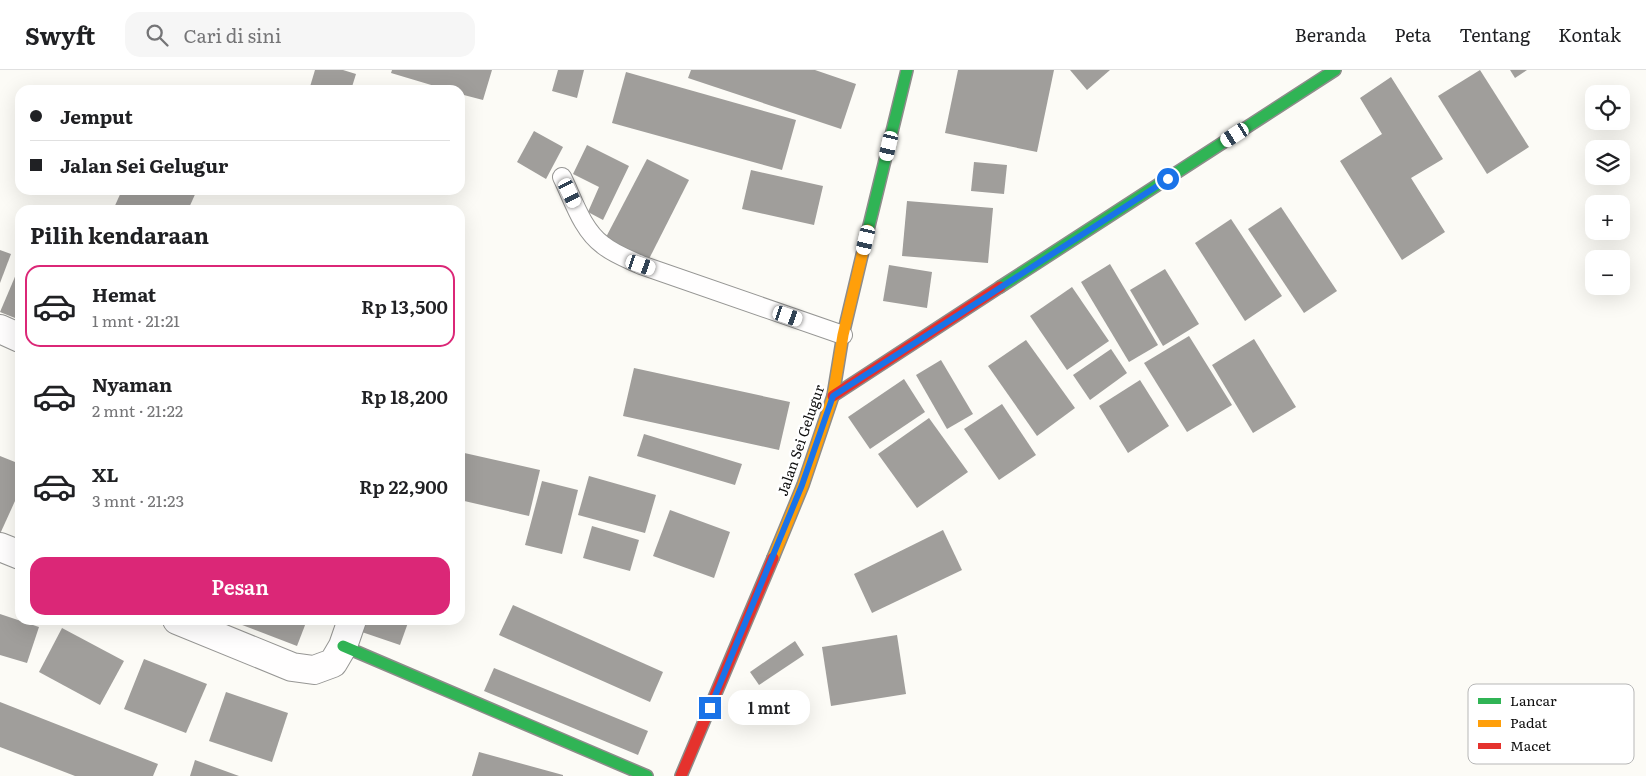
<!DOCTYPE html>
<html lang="id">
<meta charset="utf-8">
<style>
body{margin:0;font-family:Literata,serif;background:#f6f6f6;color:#202124;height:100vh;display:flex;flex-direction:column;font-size:19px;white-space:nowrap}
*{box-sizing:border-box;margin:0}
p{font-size:16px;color:#757577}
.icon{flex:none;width:28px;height:28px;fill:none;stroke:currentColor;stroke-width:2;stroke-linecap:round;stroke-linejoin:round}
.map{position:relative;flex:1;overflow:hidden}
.sheet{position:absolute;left:15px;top:135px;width:450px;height:420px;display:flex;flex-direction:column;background:#fff;border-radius:15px;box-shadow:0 5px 20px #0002}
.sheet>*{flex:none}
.banner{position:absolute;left:15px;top:15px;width:450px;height:110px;border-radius:15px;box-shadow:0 5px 20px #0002;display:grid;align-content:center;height:110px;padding:0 15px;background:#fff}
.fabs{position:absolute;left:1585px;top:15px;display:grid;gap:10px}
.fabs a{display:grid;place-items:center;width:45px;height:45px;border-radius:10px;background:#fff;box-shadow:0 5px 20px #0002;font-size:25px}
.end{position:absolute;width:22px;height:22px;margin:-11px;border:6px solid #1a73e8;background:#fff;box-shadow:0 0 0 2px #fff}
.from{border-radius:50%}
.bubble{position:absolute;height:35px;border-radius:15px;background:#fff;box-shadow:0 5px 20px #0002;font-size:16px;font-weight:600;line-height:35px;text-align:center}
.car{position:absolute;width:15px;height:30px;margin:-15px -8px;border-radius:6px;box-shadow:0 0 4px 1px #0007;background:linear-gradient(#fff 24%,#345 0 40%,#fff 0 76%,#345 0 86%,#fff 0)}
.banner b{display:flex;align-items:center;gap:18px;height:48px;font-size:19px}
.banner b+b{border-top:1px solid #e0e0e0}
.banner i{width:12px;height:12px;background:#202124}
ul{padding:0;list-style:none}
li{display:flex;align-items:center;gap:15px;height:82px;margin:0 10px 8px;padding:0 5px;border:2px solid transparent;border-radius:15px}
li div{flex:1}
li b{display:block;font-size:19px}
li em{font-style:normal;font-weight:600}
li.on{border-color:#db2777}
li>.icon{width:45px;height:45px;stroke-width:1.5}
h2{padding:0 15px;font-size:22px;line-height:60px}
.button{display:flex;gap:10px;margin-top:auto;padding:10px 15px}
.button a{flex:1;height:58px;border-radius:15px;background:#db2777;color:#fff;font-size:20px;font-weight:600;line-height:58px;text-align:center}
header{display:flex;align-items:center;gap:30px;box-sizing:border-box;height:70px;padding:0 25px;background:#fff;border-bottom:1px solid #e0e0e0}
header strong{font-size:24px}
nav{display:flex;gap:28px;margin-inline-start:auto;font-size:18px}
.search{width:350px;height:45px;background:#f6f6f6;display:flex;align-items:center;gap:12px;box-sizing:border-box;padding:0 18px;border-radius:15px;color:#757577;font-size:19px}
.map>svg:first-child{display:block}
</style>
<header>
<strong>Swyft</strong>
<div class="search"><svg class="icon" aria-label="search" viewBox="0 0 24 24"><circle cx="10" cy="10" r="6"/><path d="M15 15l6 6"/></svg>Cari di sini</div>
<nav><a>Beranda</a><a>Peta</a><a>Tentang</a><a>Kontak</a></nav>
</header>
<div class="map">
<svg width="1646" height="706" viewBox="0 0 1646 706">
<rect width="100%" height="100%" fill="#fcfbf6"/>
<!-- building -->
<g fill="#a09e9b">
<polygon points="315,0 343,0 356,4 351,20 309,20"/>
<polygon points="392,0 492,0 483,30 460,24 460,20 448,20 391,3"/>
<polygon points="558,0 584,0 577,28 552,21"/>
<polygon points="691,0 815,0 856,14 841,59 688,8"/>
<polygon points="958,0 1054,0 1037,82 945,63"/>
<polygon points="1070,0 1110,0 1087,20"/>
<polygon points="1480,0 1529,77 1487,104 1438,26"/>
<polygon points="1510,0 1527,0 1515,8"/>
<polygon points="626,2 796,50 782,100 612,53"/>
<polygon points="1391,7 1443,89 1411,108 1445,162 1402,190 1340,91 1382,64 1360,28"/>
<polygon points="534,61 563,77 546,109 517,92"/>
<polygon points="587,75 629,96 603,150 588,142 599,117 573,104"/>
<polygon points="647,89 689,110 648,191 605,169"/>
<polygon points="974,92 1007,95 1004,124 971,121"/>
<polygon points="751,100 823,116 814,155 742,139"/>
<polygon points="122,120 197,120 188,140 113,140"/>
<polygon points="907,131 993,138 988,193 902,186"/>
<polygon points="1281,137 1337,221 1304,243 1248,159"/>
<polygon points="1231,149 1282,226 1245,251 1195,173"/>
<polygon points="0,180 11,184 0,213"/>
<polygon points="1110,194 1158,275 1129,292 1081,212"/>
<polygon points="20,195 20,250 0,242"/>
<polygon points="889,195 932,202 927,238 883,231"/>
<polygon points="1165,199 1199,254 1163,276 1130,220"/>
<polygon points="1072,217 1109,271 1067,300 1030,246"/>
<polygon points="1189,266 1232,335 1187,362 1144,293"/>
<polygon points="1254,269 1296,337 1253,363 1212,295"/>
<polygon points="1026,270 1075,338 1037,366 988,296"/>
<polygon points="1111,279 1127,303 1090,330 1073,305"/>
<polygon points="941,290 973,344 947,359 916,305"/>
<polygon points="634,298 790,332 779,380 623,346"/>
<polygon points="904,309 925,342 870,379 848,347"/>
<polygon points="1140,310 1169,356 1128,383 1099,336"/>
<polygon points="1002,334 1036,385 999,410 964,359"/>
<polygon points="929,348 968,402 917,438 878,384"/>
<polygon points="644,364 742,394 735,415 637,386"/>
<polygon points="460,382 540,400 529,446 460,430"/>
<polygon points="0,386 20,394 20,420 0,464"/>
<polygon points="589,406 656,425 645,463 578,445"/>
<polygon points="542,411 578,420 562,484 525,475"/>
<polygon points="670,440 730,462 714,508 653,486"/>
<polygon points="592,456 639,470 630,501 583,488"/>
<polygon points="943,460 962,500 872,543 854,504"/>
<polygon points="513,535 663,602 650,632 499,565"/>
<polygon points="0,544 39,557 27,593 0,585"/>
<polygon points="229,550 307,550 297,576"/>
<polygon points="356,550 409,550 400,575 353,559"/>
<polygon points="62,558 124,591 100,635 39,602"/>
<polygon points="897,565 906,624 831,636 822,577"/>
<polygon points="795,571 804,585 759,615 750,602"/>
<polygon points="144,589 207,614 186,663 124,639"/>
<polygon points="494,598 648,661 638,685 484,621"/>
<polygon points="226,622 288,643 272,692 209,671"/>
<polygon points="0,632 158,694 153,706 75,706 0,677"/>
<polygon points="479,682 563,705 563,706 472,706"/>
<polygon points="195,690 239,706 190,706"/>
</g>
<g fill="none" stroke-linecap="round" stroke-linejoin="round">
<defs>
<path id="lane" d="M 562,107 C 573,129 582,160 603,175 C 614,184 628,189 641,195 L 843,265"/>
<g id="street">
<polyline points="0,259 20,268"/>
<polyline points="0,477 20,485"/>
<polyline points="177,550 292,597 314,600 333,593 343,576 352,550"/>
</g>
<g id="fast">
<polyline points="868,160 907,0"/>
<polyline points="1000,217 1335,0"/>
<polyline points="343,576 647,706"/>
</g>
<polyline id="slow" points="773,488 803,415 833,326 843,265 868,160"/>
<g id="jam">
<polyline points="833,326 1000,217"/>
<polyline points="681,706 773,488"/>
</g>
</defs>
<!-- lane casing -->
<use href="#lane" stroke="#969694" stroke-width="20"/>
<!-- street casing -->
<use href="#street" stroke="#969694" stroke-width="30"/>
<!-- fast casing -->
<use href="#fast" stroke="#8d8c8a" stroke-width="14"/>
<!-- slow casing -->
<use href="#slow" stroke="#8d8c8a" stroke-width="14"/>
<!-- jam casing -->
<use href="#jam" stroke="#8d8c8a" stroke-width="14"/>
<!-- lane -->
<use href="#lane" stroke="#fffefe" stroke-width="18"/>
<!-- street -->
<use href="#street" stroke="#fffefe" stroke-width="28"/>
<!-- fast -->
<use href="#fast" stroke="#30b455" stroke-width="11"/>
<!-- slow -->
<use href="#slow" stroke="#ff9f0a" stroke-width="11"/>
<!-- jam -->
<use href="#jam" stroke="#e5322d" stroke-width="11"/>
</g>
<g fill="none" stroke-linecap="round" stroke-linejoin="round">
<!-- route -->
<polyline stroke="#1a73e8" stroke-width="6" points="710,638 802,415 833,326 1168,109"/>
</g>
<g text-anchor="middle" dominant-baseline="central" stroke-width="5" stroke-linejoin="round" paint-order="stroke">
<!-- street labels -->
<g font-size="14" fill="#101010" stroke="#fff">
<text transform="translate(800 370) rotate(-71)">Jalan Sei Gelugur</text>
</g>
</g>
<!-- legend -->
<rect x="1468" y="614" width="166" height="80" rx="8" fill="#fff" stroke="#b7b7b7" stroke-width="1"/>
<rect x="1478" y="628" width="23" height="6" fill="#30b455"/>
<rect x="1478" y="650" width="23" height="7" fill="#ff9f0a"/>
<rect x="1478" y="673" width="23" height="6" fill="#e5322d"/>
<g font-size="14" fill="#101010">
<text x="1510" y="636">Lancar</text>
<text x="1510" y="658">Padat</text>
<text x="1510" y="681">Macet</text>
</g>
</svg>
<div class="fabs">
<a><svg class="icon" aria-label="locate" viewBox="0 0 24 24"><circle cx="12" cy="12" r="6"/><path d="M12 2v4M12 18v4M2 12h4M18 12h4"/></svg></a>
<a><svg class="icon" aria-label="layers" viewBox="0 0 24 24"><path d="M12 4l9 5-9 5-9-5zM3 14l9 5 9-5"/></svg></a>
<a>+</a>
<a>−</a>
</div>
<i class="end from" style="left:1168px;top:109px"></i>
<i class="end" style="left:710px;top:638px"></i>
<div class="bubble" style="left:728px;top:620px;width:82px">1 mnt</div>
<i class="car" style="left:1235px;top:65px;rotate:237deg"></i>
<i class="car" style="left:889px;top:76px;rotate:193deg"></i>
<i class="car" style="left:570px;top:123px;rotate:154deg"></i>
<i class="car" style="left:866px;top:170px;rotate:193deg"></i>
<i class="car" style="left:641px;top:195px;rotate:109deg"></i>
<i class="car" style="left:788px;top:246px;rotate:109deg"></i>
<div class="banner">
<b><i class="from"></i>Jemput</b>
<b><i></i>Jalan Sei Gelugur</b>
</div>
<section class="sheet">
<h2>Pilih kendaraan</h2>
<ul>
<li class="on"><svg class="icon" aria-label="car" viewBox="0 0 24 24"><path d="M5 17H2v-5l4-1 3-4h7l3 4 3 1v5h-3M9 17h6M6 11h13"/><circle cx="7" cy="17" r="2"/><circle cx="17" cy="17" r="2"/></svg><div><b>Hemat</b><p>1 mnt · 21:21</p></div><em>Rp 13,500</em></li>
<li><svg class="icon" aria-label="car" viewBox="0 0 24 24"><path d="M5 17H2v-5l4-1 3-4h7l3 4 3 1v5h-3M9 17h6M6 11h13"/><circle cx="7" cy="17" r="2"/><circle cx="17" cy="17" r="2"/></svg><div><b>Nyaman</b><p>2 mnt · 21:22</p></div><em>Rp 18,200</em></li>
<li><svg class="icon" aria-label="car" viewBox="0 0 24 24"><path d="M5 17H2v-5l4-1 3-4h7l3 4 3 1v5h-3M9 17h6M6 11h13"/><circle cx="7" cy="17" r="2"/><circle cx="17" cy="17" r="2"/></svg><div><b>XL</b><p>3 mnt · 21:23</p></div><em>Rp 22,900</em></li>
</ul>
<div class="button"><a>Pesan</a></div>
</section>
</div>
